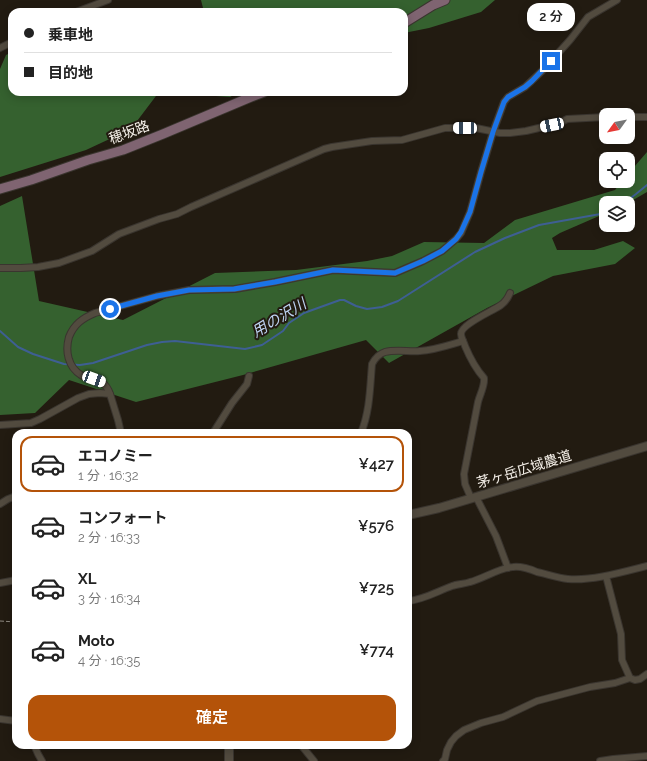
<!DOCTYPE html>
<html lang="ja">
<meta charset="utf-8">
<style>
body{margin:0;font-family:Raleway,"Noto Sans JP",sans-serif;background:#f2f2f2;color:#222;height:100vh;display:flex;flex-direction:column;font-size:15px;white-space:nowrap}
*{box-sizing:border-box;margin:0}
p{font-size:13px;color:#767676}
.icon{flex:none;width:22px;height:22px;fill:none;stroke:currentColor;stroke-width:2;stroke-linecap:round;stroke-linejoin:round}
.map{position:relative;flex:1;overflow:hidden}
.drawer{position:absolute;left:12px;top:429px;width:400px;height:320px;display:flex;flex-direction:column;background:#fff;border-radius:12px;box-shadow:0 2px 10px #0003}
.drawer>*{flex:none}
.hud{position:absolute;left:8px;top:8px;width:400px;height:88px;border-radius:12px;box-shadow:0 2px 10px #0003;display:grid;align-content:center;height:88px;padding:0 16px;background:#fff}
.needle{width:26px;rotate:237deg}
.fabs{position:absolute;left:599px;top:108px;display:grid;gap:8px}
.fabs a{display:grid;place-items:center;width:36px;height:36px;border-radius:8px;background:#fff;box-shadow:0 2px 10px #0003;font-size:20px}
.end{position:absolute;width:18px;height:18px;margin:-9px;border:5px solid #1a73e8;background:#fff;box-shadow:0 0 0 2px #fff}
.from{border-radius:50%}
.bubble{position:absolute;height:28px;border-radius:12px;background:#fff;box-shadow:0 2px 10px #0003;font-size:13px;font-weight:600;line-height:28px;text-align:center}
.car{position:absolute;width:12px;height:24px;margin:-12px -6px;border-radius:5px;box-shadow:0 0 3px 1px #0007;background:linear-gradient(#fff 24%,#345 0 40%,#fff 0 76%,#345 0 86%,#fff 0)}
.hud b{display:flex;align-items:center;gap:14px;height:38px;font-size:15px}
.hud b+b{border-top:1px solid #e0e0e0}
.hud i{width:10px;height:10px;background:#222}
ul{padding:7px 0 0;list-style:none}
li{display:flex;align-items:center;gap:12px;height:56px;margin:0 8px 6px;padding:0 8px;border:2px solid transparent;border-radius:12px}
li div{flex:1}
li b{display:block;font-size:15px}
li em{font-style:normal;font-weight:600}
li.active{border-color:#b45309}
li>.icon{width:36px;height:36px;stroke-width:1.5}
.action{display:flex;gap:8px;margin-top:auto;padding:8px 16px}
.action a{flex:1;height:46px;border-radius:12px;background:#b45309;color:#fff;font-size:16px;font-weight:600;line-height:46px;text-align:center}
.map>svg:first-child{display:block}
</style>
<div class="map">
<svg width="647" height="761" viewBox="0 0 647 761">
<rect width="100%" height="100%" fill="#221b11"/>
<!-- forest -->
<g fill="#35612f">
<polygon points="201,0 495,0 481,12 429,28 404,33 404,12 198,12 203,8"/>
<polygon points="12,52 12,92 239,92 230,97 159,92 131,129 86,150 0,177 0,69 6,55"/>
<polygon points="647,152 647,192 628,203 606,203 606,213 560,233 552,238 557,250 594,250 623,241 635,248 615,264 553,276 487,308 389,363 366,340 243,375 136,402 69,380 35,413 0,415 0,206 22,196 39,301 123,320 215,273 296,270 367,261 392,256 424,242 484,243 515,220 615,190 622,181 628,181 628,174"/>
</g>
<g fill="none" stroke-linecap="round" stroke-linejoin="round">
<!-- stream -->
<g stroke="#3e5f93" stroke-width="2">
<polyline points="624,203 636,194 647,185"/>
<polyline points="0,331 18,347 33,354 64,364 80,365 93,363 147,345 162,342 175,341 245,349 262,345 283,331 289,323 304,313 340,300 344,300 356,306 367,309 382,307 398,301 475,252 505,238 539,225 606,213"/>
</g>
<defs>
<g id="minor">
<polyline points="76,12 108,0"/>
<polyline points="0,48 12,42"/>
<polyline points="628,117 647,117"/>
<polyline points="0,268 21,268 38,267 59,263 92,251 119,234 159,219 177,214 191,207 324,149 332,147 372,141 402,140 445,128 476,128 500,133 510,133 526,131 560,123 567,119 606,117"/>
<path d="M 110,394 C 106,383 101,381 90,378 C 87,377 83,377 81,375 C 68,367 65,351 69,337 C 74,324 83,318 95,313 L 157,296 L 189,290 L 235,289 L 275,282 L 333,270 L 395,273 L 423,261 L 442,251 L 456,239 L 461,233 L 470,212 L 481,172 L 493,132 L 504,102 L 508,97 L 525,87 L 542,71 L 570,40 L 588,17 L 617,0"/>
<polyline points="0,425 31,423 40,419 78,398 89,394 100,393 110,394 118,420 121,433"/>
<polyline points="213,433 232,403 247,384 249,376"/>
<path d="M 361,433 C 370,411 370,387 372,364 C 375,358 379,354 385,352 C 396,349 409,352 420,351 C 435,350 449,345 463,341"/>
<polyline points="476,497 496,536 508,568"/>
<path d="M 471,498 L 465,484 L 464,474 L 478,402 C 480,394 485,386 484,378 C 475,368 470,358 465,346 C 464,342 461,338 461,334 C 461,324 493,311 501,305 C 505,302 508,298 510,293"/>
<polyline points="0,504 8,499 16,496"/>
<polyline points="606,576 621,634 622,660 630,678 635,680 640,679 647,674"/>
<polyline points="0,583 16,580"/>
<path d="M 408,601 C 423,600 438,591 452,586 C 457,584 464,584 470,582 C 482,579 502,567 513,567 C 520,566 531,569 537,572 C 547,574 557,578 568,579 C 593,581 623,572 647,566"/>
<polyline points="0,719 16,721"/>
<polyline points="34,745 38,754 42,761"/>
<polyline points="301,745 314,761"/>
<polyline points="443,761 445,759 447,750 451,742 456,736 464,730 481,723 503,717 537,701 590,687 615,683 630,678"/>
<polyline points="600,761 613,759 647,756"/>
</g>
<g id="tertiary">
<polyline points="408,515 439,508 647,446"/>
<polyline points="229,745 229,761"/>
</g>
<g id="secondary">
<polyline points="404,23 433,5 445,0"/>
<polyline points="0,189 31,180 88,160 123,150 163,134 251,97 264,92"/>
</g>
</defs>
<!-- minor casing -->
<use href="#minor" stroke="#3a352f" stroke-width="8"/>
<!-- tertiary casing -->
<use href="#tertiary" stroke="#3a352f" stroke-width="10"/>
<!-- secondary casing -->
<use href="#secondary" stroke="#3a352f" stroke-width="11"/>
<!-- path -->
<polyline stroke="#8f8a81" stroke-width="1" stroke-dasharray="4 2" stroke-linecap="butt" points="0,621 16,622"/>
<!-- minor -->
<use href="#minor" stroke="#524b3f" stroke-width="6"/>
<!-- tertiary -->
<use href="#tertiary" stroke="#524b3f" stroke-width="8"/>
<!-- secondary -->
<use href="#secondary" stroke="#7f6471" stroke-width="9"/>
</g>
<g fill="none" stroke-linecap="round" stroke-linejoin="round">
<!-- route -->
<polyline stroke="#1a73e8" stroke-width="5" points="110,309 157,296 189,290 234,289 275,282 333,270 395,273 423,261 442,251 456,239 461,232 470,212 481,172 493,132 504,102 508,97 525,87 532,81 551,61"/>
</g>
<g text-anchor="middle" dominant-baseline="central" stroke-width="4" stroke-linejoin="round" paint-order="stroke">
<!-- street labels -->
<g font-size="14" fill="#f4efe8" stroke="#221b11">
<text transform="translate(129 132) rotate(-20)">穂坂路</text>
<text transform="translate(524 469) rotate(-17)">茅ヶ岳広域農道</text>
</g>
<!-- water labels -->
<g font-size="15" font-style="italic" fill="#bcd1f0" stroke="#221b11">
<text transform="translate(279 318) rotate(-31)">用の沢川</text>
</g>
</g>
</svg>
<div class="fabs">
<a><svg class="needle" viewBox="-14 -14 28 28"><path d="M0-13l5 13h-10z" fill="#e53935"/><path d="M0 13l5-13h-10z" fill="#767676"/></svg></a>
<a><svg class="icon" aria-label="locate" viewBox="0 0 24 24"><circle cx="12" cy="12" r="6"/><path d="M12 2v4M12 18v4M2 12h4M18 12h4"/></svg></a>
<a><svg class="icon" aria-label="layers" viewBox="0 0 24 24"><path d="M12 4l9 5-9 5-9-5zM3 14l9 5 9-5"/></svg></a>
</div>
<i class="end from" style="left:110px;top:309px"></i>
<i class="end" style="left:551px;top:61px"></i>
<div class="bubble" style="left:527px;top:3px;width:48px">2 分</div>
<i class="car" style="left:552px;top:125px;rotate:258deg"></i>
<i class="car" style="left:465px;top:128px;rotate:271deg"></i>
<i class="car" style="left:94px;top:379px;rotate:110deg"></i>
<div class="hud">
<b><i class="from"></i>乗車地</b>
<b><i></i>目的地</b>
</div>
<section class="drawer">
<ul>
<li class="active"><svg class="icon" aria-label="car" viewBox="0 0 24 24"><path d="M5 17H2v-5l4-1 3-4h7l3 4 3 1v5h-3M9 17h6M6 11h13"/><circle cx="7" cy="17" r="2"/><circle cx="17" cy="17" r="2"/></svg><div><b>エコノミー</b><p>1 分 · 16:32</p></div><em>¥427</em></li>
<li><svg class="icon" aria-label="car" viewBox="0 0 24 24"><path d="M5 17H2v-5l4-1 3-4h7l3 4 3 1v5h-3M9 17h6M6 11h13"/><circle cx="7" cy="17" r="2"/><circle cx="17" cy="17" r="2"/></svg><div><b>コンフォート</b><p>2 分 · 16:33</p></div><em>¥576</em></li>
<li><svg class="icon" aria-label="car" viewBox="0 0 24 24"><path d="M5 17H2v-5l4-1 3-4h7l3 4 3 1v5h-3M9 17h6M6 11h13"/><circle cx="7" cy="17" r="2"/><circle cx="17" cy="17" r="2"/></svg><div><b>XL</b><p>3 分 · 16:34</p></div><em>¥725</em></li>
<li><svg class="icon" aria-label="car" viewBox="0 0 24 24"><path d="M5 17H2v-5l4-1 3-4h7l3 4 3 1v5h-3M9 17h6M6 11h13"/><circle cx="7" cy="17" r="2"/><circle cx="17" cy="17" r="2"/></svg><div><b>Moto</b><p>4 分 · 16:35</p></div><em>¥774</em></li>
</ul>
<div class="action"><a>確定</a></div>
</section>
</div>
